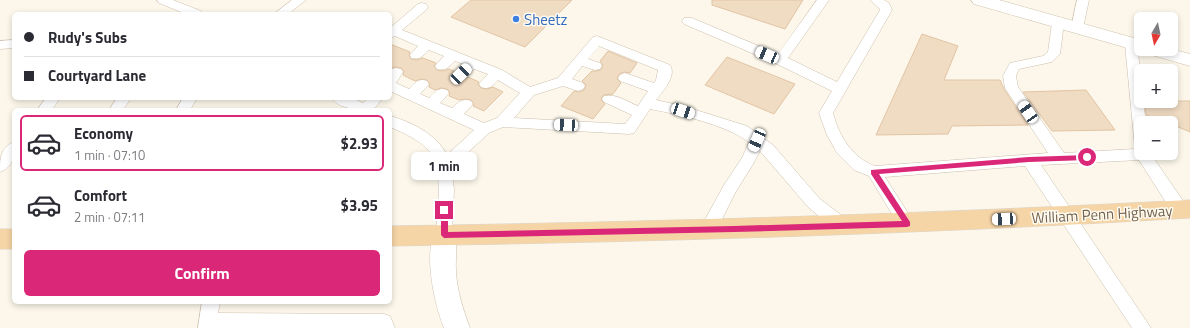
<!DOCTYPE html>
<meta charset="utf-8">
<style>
body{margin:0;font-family:"Titillium Web",sans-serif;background:#f7f7f7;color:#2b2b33;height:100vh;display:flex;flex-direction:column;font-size:15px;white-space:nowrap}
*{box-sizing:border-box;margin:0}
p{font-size:13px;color:#7c7c81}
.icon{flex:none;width:22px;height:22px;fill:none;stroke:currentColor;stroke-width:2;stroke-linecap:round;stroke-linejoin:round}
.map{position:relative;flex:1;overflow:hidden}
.side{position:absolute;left:12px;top:108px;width:380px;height:196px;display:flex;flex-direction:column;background:#fff;border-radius:6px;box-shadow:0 2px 6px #0003}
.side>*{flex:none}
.guide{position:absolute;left:12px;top:12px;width:380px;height:88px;border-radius:6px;box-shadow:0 2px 6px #0003;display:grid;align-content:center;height:88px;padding:0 12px;background:#fff}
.needle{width:26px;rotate:189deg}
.tools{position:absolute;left:1134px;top:12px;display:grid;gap:8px}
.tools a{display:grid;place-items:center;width:44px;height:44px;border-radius:6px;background:#fff;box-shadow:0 2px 6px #0003;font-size:20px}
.end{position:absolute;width:18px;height:18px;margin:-9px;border:5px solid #db2777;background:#fff;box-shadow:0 0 0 2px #fff}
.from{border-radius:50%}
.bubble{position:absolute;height:28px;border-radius:6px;background:#fff;box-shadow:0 2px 6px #0003;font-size:13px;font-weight:700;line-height:28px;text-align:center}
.car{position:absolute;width:12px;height:24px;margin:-12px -6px;border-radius:5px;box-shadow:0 0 3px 1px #0007;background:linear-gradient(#fff 24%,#345 0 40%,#fff 0 76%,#345 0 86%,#fff 0)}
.guide b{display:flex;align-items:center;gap:14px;height:38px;font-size:15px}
.guide b+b{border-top:1px solid #e1e1e2}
.guide i{width:10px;height:10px;background:#2b2b33}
ul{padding:7px 0 0;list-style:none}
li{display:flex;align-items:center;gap:12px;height:56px;margin:0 8px 6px;padding:0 4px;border:2px solid transparent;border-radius:6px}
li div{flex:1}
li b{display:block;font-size:15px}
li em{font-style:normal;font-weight:700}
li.on{border-color:#db2777}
li>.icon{width:36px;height:36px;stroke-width:1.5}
.action{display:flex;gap:8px;margin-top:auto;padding:8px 12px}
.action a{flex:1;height:46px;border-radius:6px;background:#db2777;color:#fff;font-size:16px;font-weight:700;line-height:46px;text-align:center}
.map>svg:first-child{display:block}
</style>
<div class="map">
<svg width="1190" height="328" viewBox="0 0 1190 328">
<rect width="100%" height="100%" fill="#fcf7ea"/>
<!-- building -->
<g fill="#f0dbc3" stroke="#e2c4a4">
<polygon points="471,0 572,0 525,47 451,17"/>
<polygon points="712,0 803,0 785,29 712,5"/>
<polygon points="922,34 958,46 944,80 1000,80 1004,89 1028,125 952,126 948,134 876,135"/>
<polygon points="390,44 410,52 409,55 411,59 417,60 423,58 436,63 434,66 437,70 443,71 449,69 454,71 452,74 456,78 462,79 468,77 479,82 478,84 481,88 487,89 493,87 503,92 484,111 473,106 474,104 471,100 465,99 459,100 449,96 450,93 447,89 441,88 435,90 429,87 430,84 427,80 421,79 415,81 403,75 404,71 401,68 396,67 390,68"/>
<polygon points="608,51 637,63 630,73 624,72 619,74 617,79 621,83 613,94 603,95 601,100 605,104 593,119 561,106 574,91 579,92 584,90 586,85 582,81 592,71 595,71 601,70 603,65 600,61"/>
<polygon points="727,57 795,84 774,114 705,85"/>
<polygon points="1086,90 1115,130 1052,131 1023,92"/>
<polygon points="1145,101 1190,101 1190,132 1171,124 1171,123 1146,115"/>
</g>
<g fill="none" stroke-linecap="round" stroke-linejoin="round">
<defs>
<g id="service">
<polygon points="157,0 173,0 201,11 203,14 186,14 159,3"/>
<polygon points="292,0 306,0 288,14 274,14"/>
<path d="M 817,0 L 829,0 L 788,58 L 837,82 L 880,10 L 879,8 L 870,0 L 884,0 L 889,3 L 892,10 L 833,113 C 839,136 852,158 875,166 L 1048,153 L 1005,88 L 1003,76 L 1010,63 L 1043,56 L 1048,52 L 1052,23 L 1054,20 L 1062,20 L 1064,23 L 1060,54 L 1052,62 L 1019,69 L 1016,76 L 1018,87 L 1064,153 L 1135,149 L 1125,44 L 1127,41 L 1131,40 L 1135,41 L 1137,44 L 1141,78 L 1141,101 L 1143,101 L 1146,123 L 1141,123 L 1141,153 L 1150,153 L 1186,205 L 1188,210 L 1186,215 L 1180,216 L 1174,215 L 1139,160 L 1041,165 L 1151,328 L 1132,328 L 1025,166 L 885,177 L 915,224 L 913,229 L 907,231 L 901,229 L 869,176 L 854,170 L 837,153 L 827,135 L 819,113 L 832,91 L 775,63 L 684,24 L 682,21 L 684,18 L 692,18 L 778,54 Z"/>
<polygon points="1077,0 1089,0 1083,28 1081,31 1073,31 1071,28"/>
<path d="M 422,3 L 426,4 L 428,7 L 426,10 L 402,30 L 502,70 L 530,87 L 558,78 L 593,37 L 597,36 L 670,65 C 677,76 663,91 656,100 L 683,106 L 747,126 L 773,145 L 820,199 L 849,221 L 851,226 L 849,231 L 843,233 L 837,231 L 808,207 L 760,151 L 753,164 L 735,193 L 714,235 L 708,237 L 702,235 L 700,230 L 702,225 L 724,185 L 742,158 L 749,142 C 724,124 681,115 650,109 L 634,133 L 629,134 L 503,127 L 489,133 L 451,168 L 454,189 L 452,235 L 450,240 L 444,242 L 438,240 L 436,235 C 437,213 444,170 430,152 C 420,140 404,133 390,127 L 390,116 C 412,122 436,134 447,155 L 474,130 L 390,91 L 390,71 L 391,69 L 396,68 L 401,69 L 403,72 L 396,83 L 409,89 C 415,83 418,78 427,81 L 429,84 L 420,94 L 429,98 C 435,92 438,87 447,90 L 449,93 L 440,103 L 452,108 C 458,103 462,98 471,101 L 473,104 L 464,114 L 484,123 L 497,118 L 520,93 L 498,80 C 493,85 490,90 481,87 L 479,84 L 488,74 L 474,69 C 468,75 465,80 456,77 L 454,74 L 463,64 L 455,61 C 449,67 446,71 437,69 L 435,66 L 444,56 L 429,50 C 423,56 420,60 411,58 L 410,55 L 418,46 L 395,36 L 390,38 L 390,28 L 418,4 ZM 599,46 L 658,70 L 656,80 L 654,83 L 625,73 L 620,75 L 618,78 L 620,81 L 648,91 L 638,106 C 628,102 615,93 604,96 L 602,99 L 604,102 L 632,115 L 625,124 L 514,118 L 534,95 L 563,86 L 578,91 L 583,89 L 585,86 L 583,83 L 572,79 L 582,66 L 595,70 L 600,69 L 602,66 L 600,63 L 588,59 Z"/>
<polygon points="14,40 14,48 0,49 0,41"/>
<polygon points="46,98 60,98 52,110 37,110"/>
<polygon points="117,98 131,98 123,110 109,110"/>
<polygon points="183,98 197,98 190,110 176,110"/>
<path d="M 332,98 L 352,98 L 363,103 L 368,98 L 383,98 L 373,110 C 361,110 339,110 332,98 Z"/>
<path d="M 14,142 C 14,155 14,167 0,172 C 0,159 0,147 14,142 Z"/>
<polygon points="202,302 220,302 218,313 384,314 390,316 395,328 198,328"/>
</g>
<path id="tertiary" d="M 444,225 L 452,228 C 459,240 455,257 456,271 C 457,291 463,309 470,328 L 444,328 C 434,303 423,253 436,228 Z"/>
<polygon id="secondary" points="971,0 999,0 1141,40 1141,49 1171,49 1190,54 1190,66 974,4"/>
<g id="trunk">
<path d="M 1190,200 L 1190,218 C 923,234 657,242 390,246 L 390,226 C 657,222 923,214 1190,200 Z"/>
<rect x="0" y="229" width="14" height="20"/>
</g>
</defs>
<!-- service casing -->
<use href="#service" stroke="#ccbfad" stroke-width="1"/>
<!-- tertiary casing -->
<use href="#tertiary" stroke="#ccbfad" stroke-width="1"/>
<!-- secondary casing -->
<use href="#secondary" stroke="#cec0ab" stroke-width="1"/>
<!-- trunk casing -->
<use href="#trunk" stroke="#dbd6d1" stroke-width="1"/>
<!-- service -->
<use href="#service" fill="#fff" fill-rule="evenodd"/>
<!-- tertiary -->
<use href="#tertiary" fill="#fff" fill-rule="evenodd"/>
<!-- secondary -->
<use href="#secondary" fill="#fff" fill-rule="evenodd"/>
<!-- trunk -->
<use href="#trunk" fill="#f5d4a5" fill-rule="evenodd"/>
</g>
<!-- route -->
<polygon fill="#db2777" points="1087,155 1091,157 1087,160 1029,162 879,174 910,222 910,226 907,227 734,232 444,238 441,235 441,210 444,207 448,210 448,232 734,226 902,221 871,174 871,170 1029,157"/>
<!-- markers -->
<circle fill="#3f7fe0" stroke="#fefbf1" stroke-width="1.5" cx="516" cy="19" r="4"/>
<g text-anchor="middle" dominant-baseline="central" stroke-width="3" stroke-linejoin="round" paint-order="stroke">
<!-- shop labels -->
<g font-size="15" fill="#366cbe" stroke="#fefbf1" text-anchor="start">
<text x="524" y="19">Sheetz</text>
</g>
<!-- street labels -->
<g font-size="15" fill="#76624e" stroke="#fefbf1">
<text transform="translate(1102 214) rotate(-3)">William Penn Highway</text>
</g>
</g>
</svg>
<div class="tools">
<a><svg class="needle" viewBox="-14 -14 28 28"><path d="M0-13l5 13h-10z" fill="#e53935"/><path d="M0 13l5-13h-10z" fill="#7c7c81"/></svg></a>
<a>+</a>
<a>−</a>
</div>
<i class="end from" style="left:1087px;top:157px"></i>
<i class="end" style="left:444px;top:210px"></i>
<div class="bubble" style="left:411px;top:152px;width:66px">1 min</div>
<i class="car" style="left:767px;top:55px;rotate:293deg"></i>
<i class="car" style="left:461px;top:74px;rotate:46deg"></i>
<i class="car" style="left:683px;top:111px;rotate:108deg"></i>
<i class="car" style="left:1028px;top:112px;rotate:326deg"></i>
<i class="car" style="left:566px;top:125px;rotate:273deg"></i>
<i class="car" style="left:757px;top:140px;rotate:204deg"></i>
<i class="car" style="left:1004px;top:219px;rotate:267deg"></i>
<div class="guide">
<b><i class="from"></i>Rudy's Subs</b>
<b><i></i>Courtyard Lane</b>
</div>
<section class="side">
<ul>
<li class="on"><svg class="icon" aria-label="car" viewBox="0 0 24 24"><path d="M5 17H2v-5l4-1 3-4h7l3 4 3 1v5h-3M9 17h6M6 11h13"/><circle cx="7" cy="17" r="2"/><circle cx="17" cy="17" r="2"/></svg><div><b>Economy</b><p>1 min · 07:10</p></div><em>$2.93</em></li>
<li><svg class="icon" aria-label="car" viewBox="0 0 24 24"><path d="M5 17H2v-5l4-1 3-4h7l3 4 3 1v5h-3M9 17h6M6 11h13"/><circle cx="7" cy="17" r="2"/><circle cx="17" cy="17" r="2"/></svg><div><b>Comfort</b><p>2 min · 07:11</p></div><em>$3.95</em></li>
</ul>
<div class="action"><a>Confirm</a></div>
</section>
</div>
